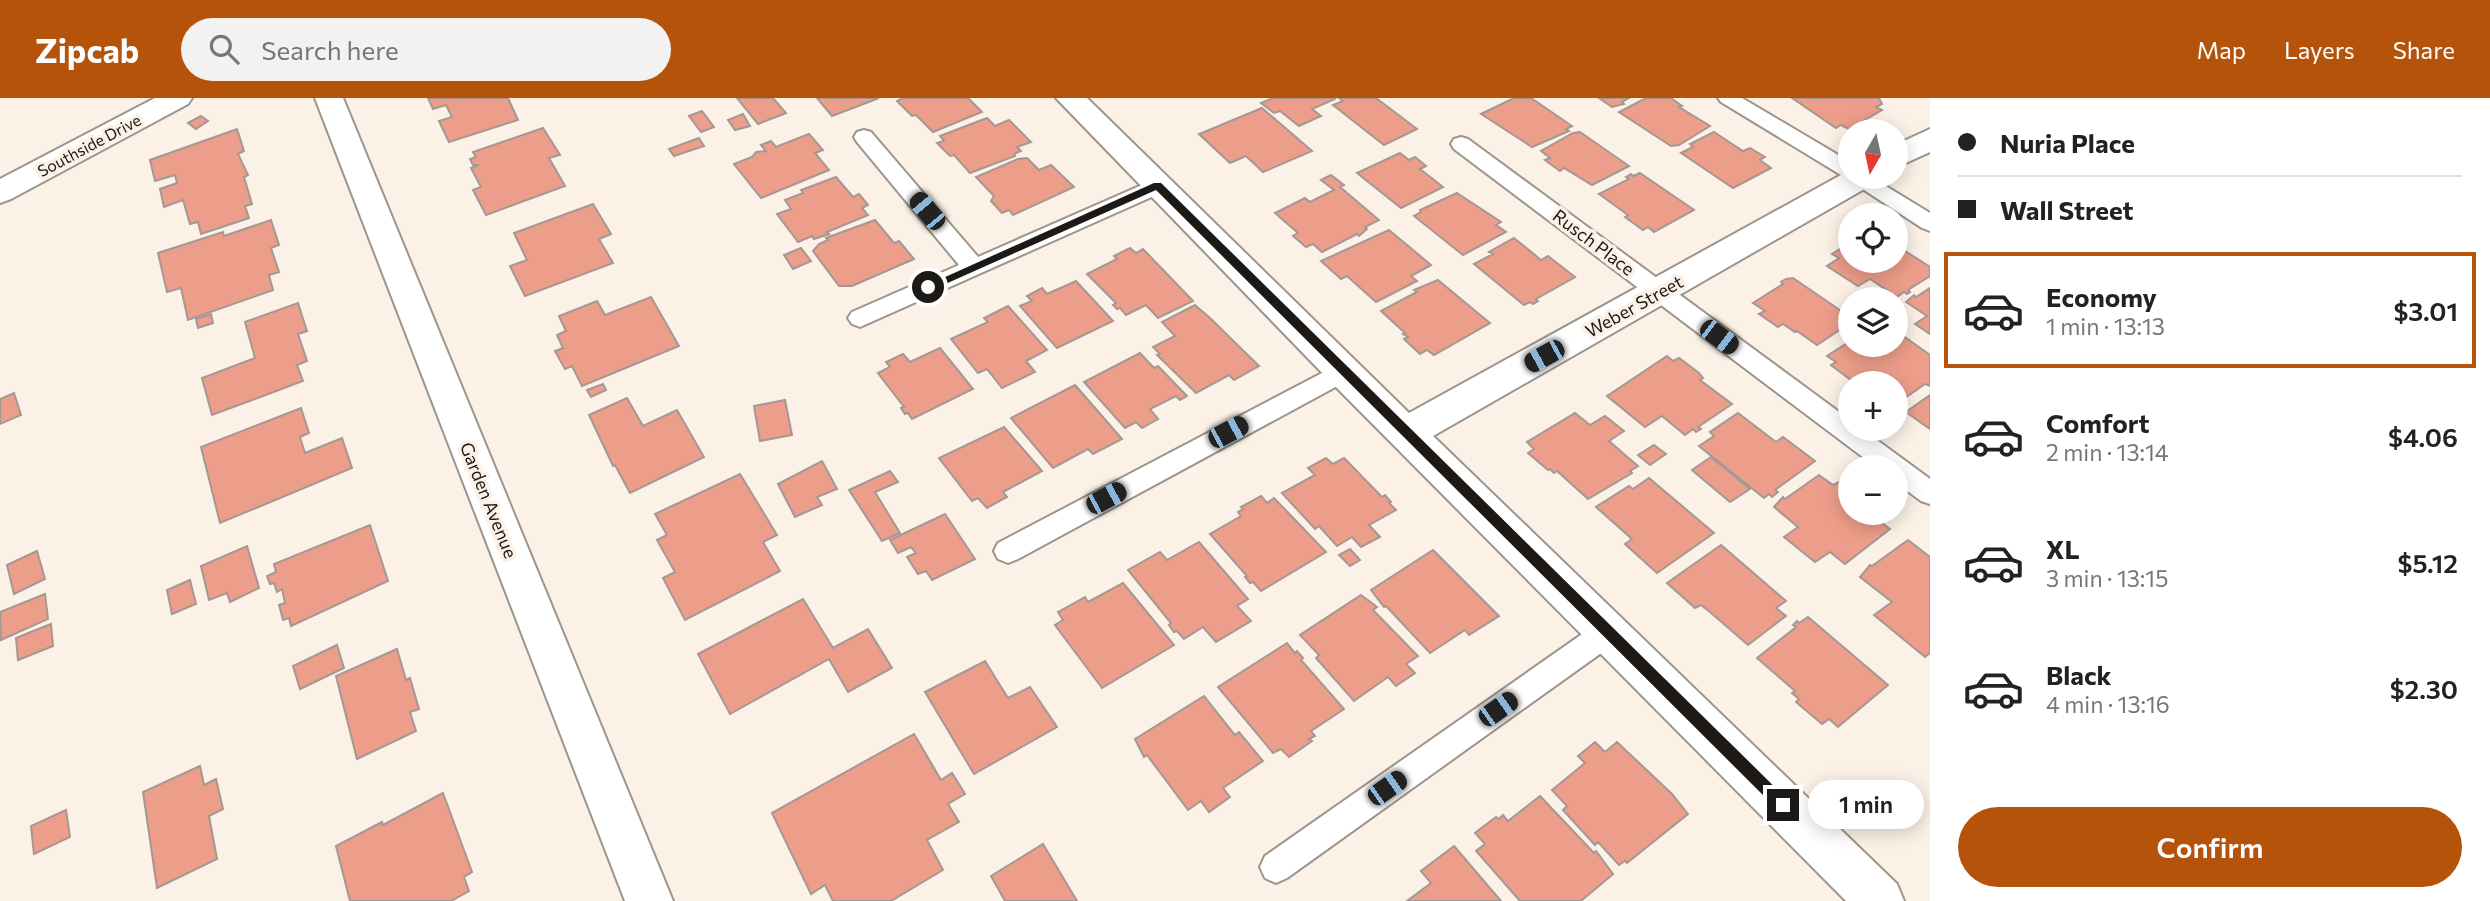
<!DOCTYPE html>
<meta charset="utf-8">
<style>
body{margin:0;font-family:Commissioner,sans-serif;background:#f2f2f2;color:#222;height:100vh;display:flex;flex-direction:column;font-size:26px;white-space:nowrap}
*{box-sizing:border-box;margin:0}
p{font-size:23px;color:#767676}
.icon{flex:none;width:38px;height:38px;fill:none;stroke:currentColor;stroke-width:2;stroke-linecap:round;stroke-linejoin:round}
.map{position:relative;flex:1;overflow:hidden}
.sheet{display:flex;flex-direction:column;background:#fff;width:560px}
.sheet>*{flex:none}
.top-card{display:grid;align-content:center;height:154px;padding:0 28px;background:#fff}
.needle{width:46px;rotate:189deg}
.buttons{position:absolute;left:1838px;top:21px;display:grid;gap:14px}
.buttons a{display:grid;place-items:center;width:70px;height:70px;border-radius:50%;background:#fff;box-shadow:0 4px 18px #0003;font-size:35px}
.end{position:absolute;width:32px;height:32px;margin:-16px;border:9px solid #1d1916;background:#fff;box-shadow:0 0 0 4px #fff}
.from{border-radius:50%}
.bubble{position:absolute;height:49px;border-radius:24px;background:#fff;box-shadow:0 4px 18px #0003;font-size:23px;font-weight:600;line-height:49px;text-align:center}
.car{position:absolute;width:21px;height:42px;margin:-21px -10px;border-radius:9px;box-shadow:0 0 5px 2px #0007;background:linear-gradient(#222 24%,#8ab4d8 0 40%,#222 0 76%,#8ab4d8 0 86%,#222 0)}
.top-card b{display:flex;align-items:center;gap:24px;height:66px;font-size:26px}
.top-card b+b{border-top:2px solid #e0e0e0}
.top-card i{width:18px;height:18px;background:#222}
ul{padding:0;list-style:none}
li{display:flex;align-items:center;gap:21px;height:116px;margin:0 14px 10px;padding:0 14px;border:4px solid transparent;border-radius:0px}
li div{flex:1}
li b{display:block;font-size:26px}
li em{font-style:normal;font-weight:600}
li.selected{border-color:#b45309}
li>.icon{width:63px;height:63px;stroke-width:1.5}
.cta{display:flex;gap:14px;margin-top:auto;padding:14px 28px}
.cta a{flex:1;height:80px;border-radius:42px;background:#b45309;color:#fff;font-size:28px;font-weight:600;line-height:80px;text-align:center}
header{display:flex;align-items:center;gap:42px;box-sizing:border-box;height:98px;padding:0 35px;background:#b45309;color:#fff}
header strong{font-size:33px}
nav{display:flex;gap:38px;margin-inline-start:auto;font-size:24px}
.search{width:490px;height:63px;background:#f2f2f2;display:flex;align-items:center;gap:18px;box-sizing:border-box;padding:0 24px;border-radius:38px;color:#767676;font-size:26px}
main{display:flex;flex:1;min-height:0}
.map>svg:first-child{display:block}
</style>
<header>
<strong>Zipcab</strong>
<div class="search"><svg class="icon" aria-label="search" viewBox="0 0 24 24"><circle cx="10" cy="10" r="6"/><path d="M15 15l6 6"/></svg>Search here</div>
<nav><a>Map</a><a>Layers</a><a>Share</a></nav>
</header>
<main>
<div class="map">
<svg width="1930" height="803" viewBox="0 0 1930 803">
<rect width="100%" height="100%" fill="#fbf1e6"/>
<!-- building -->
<g fill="#ed9e8a" stroke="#a59793" stroke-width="2">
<polygon points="428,0 508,0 518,22 449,44 439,23 452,19 446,7 433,11"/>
<polygon points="737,0 773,0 786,15 758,26"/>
<polygon points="817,0 879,0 832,18"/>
<polygon points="903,0 968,0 982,14 933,34 916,17 912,18 897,3"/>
<polygon points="1273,0 1334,0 1335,1 1312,11 1321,18 1299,28 1280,13 1274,15 1261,5"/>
<polygon points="1339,0 1376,0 1417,31 1384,47 1333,7 1343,3"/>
<polygon points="1514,0 1531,0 1572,28 1566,31 1569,33 1532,49 1481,16"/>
<polygon points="1599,0 1629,0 1622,4 1624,6 1612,9"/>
<polygon points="1646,0 1671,0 1682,8 1679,9 1710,28 1679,47 1671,48 1619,14"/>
<polygon points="1792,0 1879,0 1882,6 1876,9 1882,12 1849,31 1841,27 1836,30"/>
<polygon points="1262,10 1312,53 1263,74 1246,58 1230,65 1199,36"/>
<polygon points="702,13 714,29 701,34 689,18"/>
<polygon points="743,16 750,28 735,32 728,22"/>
<polygon points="201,18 208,23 196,31 188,25"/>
<polygon points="987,20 995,28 1009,22 1031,44 1017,49 1021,53 1014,56 1015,58 970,75 954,57 950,58 937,45 944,43 940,38"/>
<polygon points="543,30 560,57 549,60 565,88 486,117 473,92 481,89 471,70 479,67 473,67 470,61 476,59 473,54"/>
<polygon points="237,31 244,53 238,56 248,77 244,79 252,106 245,108 249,120 201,136 198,124 190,126 183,102 164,109 160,91 177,85 175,77 155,83 150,62"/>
<polygon points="1580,34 1629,68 1592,87 1564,70 1560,73 1545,62 1550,60 1541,53 1573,35"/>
<polygon points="1714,34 1743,53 1750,50 1765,59 1760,62 1771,70 1733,90 1681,55 1693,49 1690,46"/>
<polygon points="809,36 823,52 815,55 829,72 761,100 734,66 752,59 756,54 766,53 761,47 771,43 776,49"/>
<polygon points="699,40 704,48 674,58 669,51"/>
<polygon points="1400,55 1409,62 1415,59 1426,68 1420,71 1443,89 1401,110 1357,75"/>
<polygon points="1027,60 1039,72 1051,67 1074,89 1013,117 1009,112 1002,115 991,103 994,98 976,79 1018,61"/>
<polygon points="1640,75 1694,112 1654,134 1648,129 1643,132 1625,119 1628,117 1599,96 1629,81 1626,79 1631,76 1633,78"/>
<polygon points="1331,77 1344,87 1340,89 1379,122 1365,129 1367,131 1359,138 1357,136 1322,154 1313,146 1306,149 1293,138 1298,135 1275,115 1305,100 1310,104 1334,92 1321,82"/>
<polygon points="836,79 853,99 859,96 868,107 862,110 868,117 827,134 829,136 814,141 812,138 798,144 777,116 791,111 785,102 803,95 801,92"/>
<polygon points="1457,95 1501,124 1496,127 1506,134 1463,157 1414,118 1421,114 1420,112"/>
<polygon points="593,106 611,136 599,141 613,165 525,198 510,168 527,162 514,135"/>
<polygon points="271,122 279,147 271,150 279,174 269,177 273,192 188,222 181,190 167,194 158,155 223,134 224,138"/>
<polygon points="875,122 894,145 899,143 914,161 852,188 839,188 813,153 819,146 828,142 826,140"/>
<polygon points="1389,132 1431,167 1411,178 1417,183 1376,204 1347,178 1341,181 1321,163"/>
<polygon points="1514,140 1541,162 1548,158 1575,179 1536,201 1538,203 1533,206 1530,204 1524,207 1474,166 1493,156 1489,154"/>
<polygon points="1895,143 1902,147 1899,149 1930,169 1930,178 1908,192 1910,194 1907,196 1904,194 1897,199 1870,181 1858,188 1827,168 1839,160 1832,156 1850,145 1850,163 1895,163"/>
<polygon points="801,150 811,163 793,171 784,157"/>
<polygon points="1130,150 1136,155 1143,151 1193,203 1158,220 1146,207 1126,217 1120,210 1117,211 1113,207 1116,205 1087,176 1117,161 1114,158"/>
<polygon points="1793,180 1850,219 1850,225 1817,247 1797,233 1795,234 1783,226 1778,229 1759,216 1765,213 1753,205 1783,186 1781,184 1786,181"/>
<polygon points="1438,182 1490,225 1434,257 1427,252 1420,256 1404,241 1408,239 1403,236 1405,235 1381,213 1417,194 1414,192"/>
<polygon points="1076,183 1113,223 1057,250 1020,208 1032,203 1027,198 1042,190 1047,196"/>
<polygon points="1930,190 1930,236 1915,226 1927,218 1906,204 1914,197 1916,199"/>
<polygon points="651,199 679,248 582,288 572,268 565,271 555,253 563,250 557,237 566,233 559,218 597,203 605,217"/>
<polygon points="298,205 307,233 298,236 307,263 297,267 303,283 212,317 202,280 255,260 245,224"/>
<polygon points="1195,207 1210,220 1259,268 1234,282 1229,277 1196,295 1157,257 1160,256 1153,249 1175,238 1162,224"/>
<polygon points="1008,208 1047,252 1026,263 1035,274 1002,290 987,271 978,275 951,241 988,224 984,220"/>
<polygon points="211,216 213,225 198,230 196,221"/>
<polygon points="1902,237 1930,257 1930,288 1925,286 1895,307 1895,285 1852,283 1831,267 1836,264 1827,258 1850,243 1850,247 1895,247 1895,242"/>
<polygon points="940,250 973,291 912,321 908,315 905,316 901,310 904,309 878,275 890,269 886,264 903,256 910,264"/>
<polygon points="1140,255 1154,270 1158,268 1187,298 1180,302 1176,298 1150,311 1158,321 1142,330 1136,324 1125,330 1084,284"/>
<polygon points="1667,258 1673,263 1679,260 1699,275 1703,280 1700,282 1732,306 1698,329 1701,331 1696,334 1693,331 1685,337 1662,318 1645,329 1607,298"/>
<polygon points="603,286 606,292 591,299 587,292"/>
<polygon points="1075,287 1122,341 1093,356 1088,351 1053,370 1011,320"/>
<polygon points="14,295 21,317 0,326 0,301"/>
<polygon points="1930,297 1930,331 1906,314"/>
<polygon points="627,300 643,328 677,312 704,359 630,395 615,367 613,368 589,317"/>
<polygon points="785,302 792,337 760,343 754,308"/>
<polygon points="301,310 309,335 300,339 305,355 342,340 352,370 220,425 201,349"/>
<polygon points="1575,315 1590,327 1605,318 1624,333 1609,343 1638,368 1630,373 1632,375 1588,401 1557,373 1554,375 1550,371 1548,372 1528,355 1534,351 1527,344"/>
<polygon points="1738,315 1776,344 1783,339 1815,363 1775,392 1778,394 1772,399 1769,396 1764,400 1699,348 1714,338 1710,334"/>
<polygon points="1004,329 1042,373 1003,394 1007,399 987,410 978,400 972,403 939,360"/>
<polygon points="1654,347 1666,356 1650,367 1638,357"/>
<polygon points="1711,359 1750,391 1730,404 1692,372"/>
<polygon points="1326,360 1333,366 1344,360 1382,399 1385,397 1391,404 1389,405 1396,412 1369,427 1380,439 1361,449 1352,439 1337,448 1319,428 1315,431 1282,395 1315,377 1308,370"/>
<polygon points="822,363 837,391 817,399 822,407 795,419 778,386"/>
<polygon points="890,373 898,384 875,394 900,435 882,443 849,392"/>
<polygon points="740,376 777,437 763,444 780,473 685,522 663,480 675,474 657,442 667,437 655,416"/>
<polygon points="1819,377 1833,387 1839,384 1850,392 1850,415 1869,415 1890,431 1845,466 1830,454 1815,464 1784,439 1798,429 1774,409 1783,399 1785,401"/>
<polygon points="1649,380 1714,435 1657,475 1625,446 1632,441 1596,409 1629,388 1633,391"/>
<polygon points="1261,398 1267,405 1274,400 1326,454 1261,493 1253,484 1250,485 1245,479 1247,478 1210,436 1241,418 1238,414 1243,411 1241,409"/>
<polygon points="945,416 975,461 932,482 926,473 918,476 907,459 916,455 911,449 898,455 890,442"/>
<polygon points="370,427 388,483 291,528 289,520 283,522 279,507 285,505 282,491 277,494 274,485 270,486 267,478 276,474 274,466"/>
<polygon points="1908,442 1930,459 1930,555 1925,559 1874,517 1892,504 1860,479 1870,467 1872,468"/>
<polygon points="1199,444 1248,501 1237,508 1251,523 1216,544 1203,529 1184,541 1177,533 1174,534 1169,527 1171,525 1128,472 1160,454 1167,462"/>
<polygon points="1721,447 1786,503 1776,510 1786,518 1748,547 1710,514 1701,507 1695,510 1667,485"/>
<polygon points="247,448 259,490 230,504 227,495 209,502 201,468"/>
<polygon points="1350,451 1360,462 1350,468 1339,457"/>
<polygon points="1433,452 1499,518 1469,537 1465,532 1430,555 1386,508 1384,509 1371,492"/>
<polygon points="37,453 45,481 14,496 7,467"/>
<polygon points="190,482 196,506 172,516 167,492"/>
<polygon points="1123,485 1174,547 1102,590 1055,527 1063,522 1058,514 1085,499 1088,504"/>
<polygon points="45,496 48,521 1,542 0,514"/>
<polygon points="1361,497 1377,509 1373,512 1418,558 1406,566 1415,575 1396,588 1388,579 1354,603 1316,560 1319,557 1300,537"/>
<polygon points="803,501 833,550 868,531 892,570 848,594 829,561 730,616 698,556"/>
<polygon points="1808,519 1888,587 1838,629 1829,621 1822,626 1796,604 1799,601 1792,595 1795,593 1757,560 1796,529 1793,527 1797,523 1799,525"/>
<polygon points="51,526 53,548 18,562 16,540"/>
<polygon points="1287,545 1295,555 1297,553 1303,560 1301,562 1344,611 1311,633 1315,638 1309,641 1312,643 1289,659 1281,651 1273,655 1218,589"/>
<polygon points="337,547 344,570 300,591 293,568"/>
<polygon points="397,551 406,582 410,580 419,611 410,614 416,633 357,661 336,578"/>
<polygon points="985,563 1008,600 1030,589 1057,629 974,676 925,594"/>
<polygon points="1204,598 1235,637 1239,634 1263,663 1223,690 1230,699 1209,714 1201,703 1188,712 1147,657 1144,659 1135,641"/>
<polygon points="914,636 941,682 952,675 965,696 948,706 959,724 927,742 943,772 891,803 833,803 825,787 811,796 772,715"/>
<polygon points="1595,644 1605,654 1617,644 1672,696 1688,716 1627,765 1625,763 1619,767 1598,744 1595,747 1563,712 1567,708 1552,692 1585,665 1578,658"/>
<polygon points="200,668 204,687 216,681 223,711 209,718 217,761 157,790 143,694"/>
<polygon points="443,695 472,774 464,779 469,793 451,803 350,803 336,748 382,724 383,727"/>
<polygon points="1540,698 1594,755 1596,753 1613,776 1581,803 1520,803 1476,753 1485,746 1475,735 1496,719 1499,721 1503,717 1508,723"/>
<polygon points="66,712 70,739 34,756 31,728"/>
<polygon points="1043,746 1077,803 1005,803 991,778"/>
<polygon points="1454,748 1501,803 1407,803 1431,785 1421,773"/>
</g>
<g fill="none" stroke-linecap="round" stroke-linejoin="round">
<defs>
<g id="lane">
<polygon points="1718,0 1742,0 1850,64 1850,79 1871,79 1930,115 1930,133 1922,130 1846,80 1721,4"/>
<polygon points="864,32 871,34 978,159 1151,83 1165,83 1169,88 1165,93 860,229 852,226 848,220 852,214 959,167 857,44 854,39 857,34"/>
<polygon points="1461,39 1468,41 1850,322 1850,331 1862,331 1930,381 1930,406 1921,403 1895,384 1895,369 1876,369 1454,51 1451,46 1454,41"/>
<polygon points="1343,264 1352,266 1355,273 1352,280 1018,461 1008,465 998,461 994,453 998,445"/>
<polygon points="1608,521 1618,525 1622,534 1618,543 1287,780 1276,785 1265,780 1260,769 1265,758 1598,525"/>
</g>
<g id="street">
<polygon points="155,0 192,0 188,6 11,101 0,105 0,81"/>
<polygon points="315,0 343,0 673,803 625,803"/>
<polygon points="1056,0 1087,0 1409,315 1850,72 1850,79 1877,79 1873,86 1433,338 1897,786 1904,803 1846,803 1330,283"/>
<polygon points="1930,31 1930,54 1895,70 1895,47"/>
</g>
</defs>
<!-- lane casing -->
<use href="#lane" stroke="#9d958b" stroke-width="4"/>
<!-- street casing -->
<use href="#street" stroke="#9d958b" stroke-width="4"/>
<!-- lane -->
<use href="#lane" fill="#fff" fill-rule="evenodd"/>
<!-- street -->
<use href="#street" fill="#fff" fill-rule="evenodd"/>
</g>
<!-- route -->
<polygon fill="#1d1916" points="1154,85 1161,85 1788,702 1788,712 1778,712 1156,92 932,192 923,189"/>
<g text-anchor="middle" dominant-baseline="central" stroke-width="7" stroke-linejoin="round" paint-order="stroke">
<!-- far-street labels -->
<g font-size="16" fill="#1d1916" stroke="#fbf1e6">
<text transform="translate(89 47) rotate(-28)">Southside Drive</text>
</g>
<!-- street labels -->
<g font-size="18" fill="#1d1916" stroke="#fbf1e6">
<text transform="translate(1594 144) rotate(37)">Rusch Place</text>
<text transform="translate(1634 208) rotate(-29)">Weber Street</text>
<text transform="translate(489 402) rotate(68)">Garden Avenue</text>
</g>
</g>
</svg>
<div class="buttons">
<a><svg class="needle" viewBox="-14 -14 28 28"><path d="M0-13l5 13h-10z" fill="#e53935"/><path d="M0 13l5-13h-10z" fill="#767676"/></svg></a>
<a><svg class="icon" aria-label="locate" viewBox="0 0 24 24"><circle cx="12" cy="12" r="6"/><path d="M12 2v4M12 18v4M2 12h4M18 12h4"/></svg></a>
<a><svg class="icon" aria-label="layers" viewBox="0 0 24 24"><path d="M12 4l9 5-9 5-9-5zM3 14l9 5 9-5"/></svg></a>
<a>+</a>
<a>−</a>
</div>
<i class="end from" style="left:928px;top:189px"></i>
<i class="end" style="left:1783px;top:707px"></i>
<div class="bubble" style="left:1808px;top:682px;width:116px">1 min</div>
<i class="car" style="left:927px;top:113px;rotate:320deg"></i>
<i class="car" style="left:1719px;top:239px;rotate:127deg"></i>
<i class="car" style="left:1544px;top:258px;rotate:241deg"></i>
<i class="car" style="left:1228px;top:334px;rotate:62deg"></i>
<i class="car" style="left:1106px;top:400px;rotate:62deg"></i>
<i class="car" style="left:1498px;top:611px;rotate:55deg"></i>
<i class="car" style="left:1387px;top:690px;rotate:55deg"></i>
</div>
<section class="sheet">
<div class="top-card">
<b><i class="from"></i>Nuria Place</b>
<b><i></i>Wall Street</b>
</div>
<ul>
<li class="selected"><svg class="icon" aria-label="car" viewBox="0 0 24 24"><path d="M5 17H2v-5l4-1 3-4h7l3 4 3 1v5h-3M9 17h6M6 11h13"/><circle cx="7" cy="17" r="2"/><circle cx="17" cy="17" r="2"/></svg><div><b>Economy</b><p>1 min · 13:13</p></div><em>$3.01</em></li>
<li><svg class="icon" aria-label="car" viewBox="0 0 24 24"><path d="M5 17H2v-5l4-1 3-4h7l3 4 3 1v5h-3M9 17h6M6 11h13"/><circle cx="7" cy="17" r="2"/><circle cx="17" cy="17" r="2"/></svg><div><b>Comfort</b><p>2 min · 13:14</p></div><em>$4.06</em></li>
<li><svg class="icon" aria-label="car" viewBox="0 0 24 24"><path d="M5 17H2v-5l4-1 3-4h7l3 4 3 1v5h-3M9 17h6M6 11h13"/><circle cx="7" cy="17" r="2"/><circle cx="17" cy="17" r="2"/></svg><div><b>XL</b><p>3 min · 13:15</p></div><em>$5.12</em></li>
<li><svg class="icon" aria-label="car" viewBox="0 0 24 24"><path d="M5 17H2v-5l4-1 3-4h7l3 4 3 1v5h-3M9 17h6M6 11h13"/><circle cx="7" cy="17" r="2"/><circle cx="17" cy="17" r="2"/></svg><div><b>Black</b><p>4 min · 13:16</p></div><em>$2.30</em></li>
</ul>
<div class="cta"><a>Confirm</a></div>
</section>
</main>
